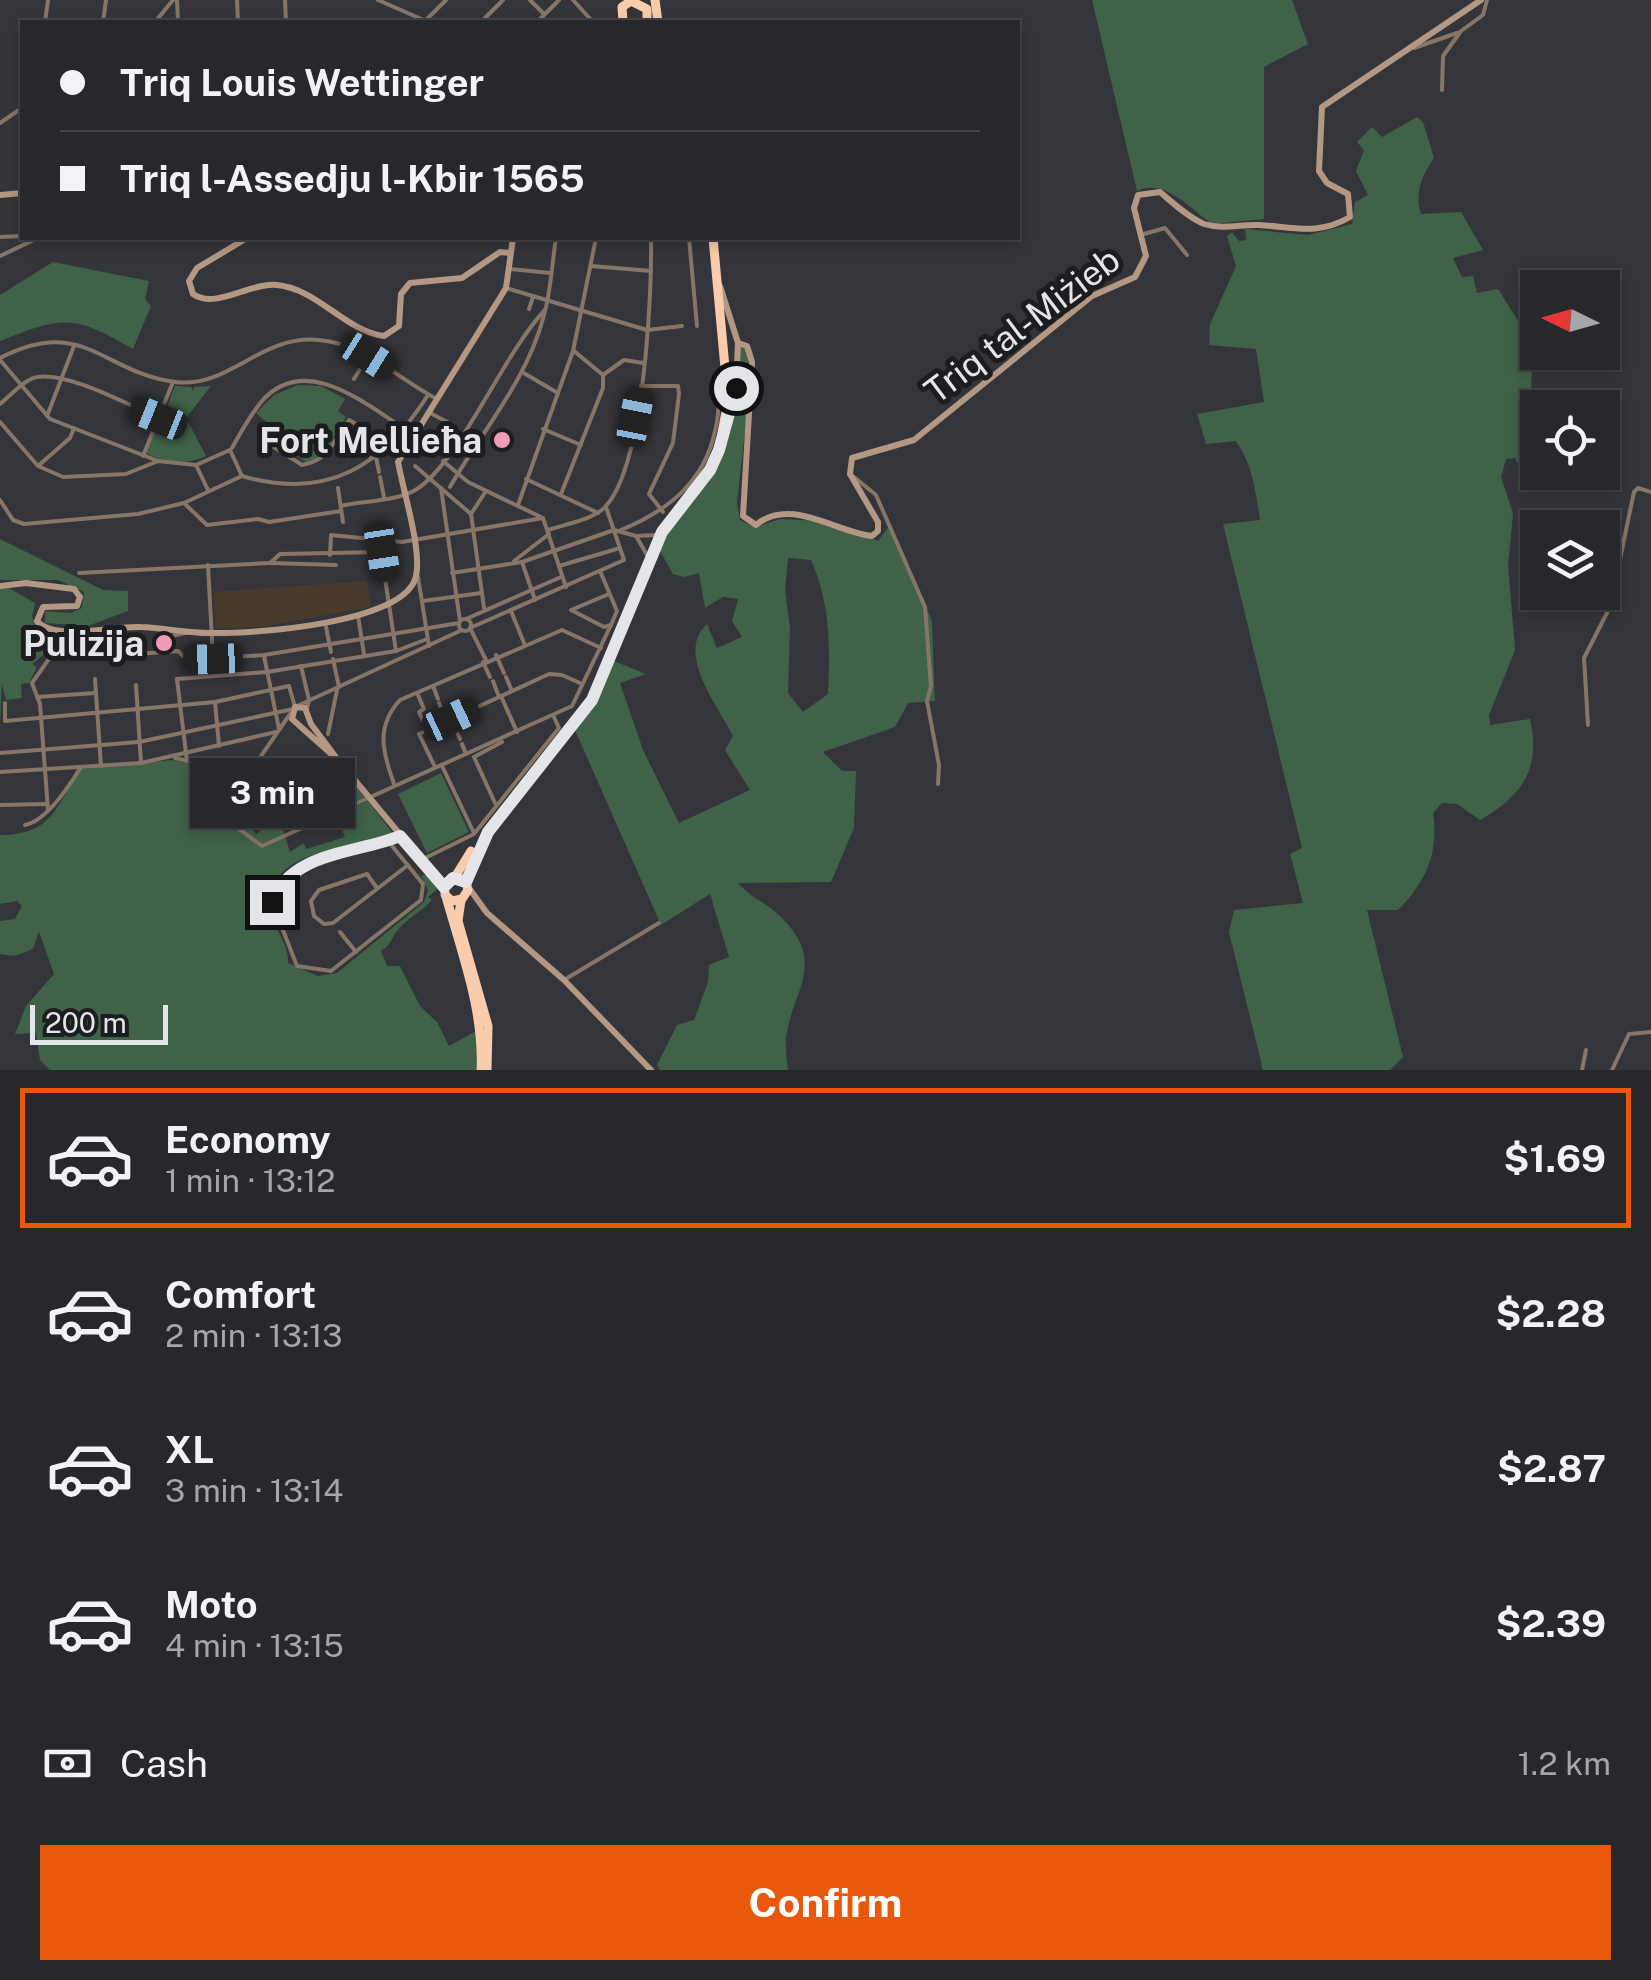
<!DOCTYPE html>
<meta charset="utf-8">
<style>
body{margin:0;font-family:"Public Sans",sans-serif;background:#333438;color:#f1f3f6;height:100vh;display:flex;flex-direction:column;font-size:38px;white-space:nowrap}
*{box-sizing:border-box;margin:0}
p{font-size:32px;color:#a4a6a9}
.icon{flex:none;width:55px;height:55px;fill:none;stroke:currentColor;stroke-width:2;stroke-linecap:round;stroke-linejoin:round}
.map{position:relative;height:1070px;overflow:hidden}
.sheet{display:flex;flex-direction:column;background:#27282c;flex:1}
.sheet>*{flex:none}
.guide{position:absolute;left:20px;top:20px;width:1000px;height:220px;border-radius:0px;box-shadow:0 5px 15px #0003,0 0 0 2px #434448;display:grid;align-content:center;height:220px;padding:0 40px;background:#27282c}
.needle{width:65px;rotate:275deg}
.buttons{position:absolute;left:1520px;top:270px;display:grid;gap:20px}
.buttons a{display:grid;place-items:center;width:100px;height:100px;border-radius:0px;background:#27282c;box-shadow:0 5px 15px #0003,0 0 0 2px #434448;font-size:50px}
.scale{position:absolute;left:30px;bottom:25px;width:138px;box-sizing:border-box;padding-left:10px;border:5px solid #e4e5e8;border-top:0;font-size:28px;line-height:35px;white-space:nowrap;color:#e4e5e8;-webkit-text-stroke:8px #1c1d1f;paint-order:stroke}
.end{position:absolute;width:45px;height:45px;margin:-22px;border:12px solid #e4e5e8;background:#111;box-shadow:0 0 0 5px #111}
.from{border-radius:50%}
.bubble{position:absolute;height:70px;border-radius:0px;background:#27282c;box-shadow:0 5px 15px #0003,0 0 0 2px #434448;font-size:32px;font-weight:700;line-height:70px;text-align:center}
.car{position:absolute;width:30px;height:60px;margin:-30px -15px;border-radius:12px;box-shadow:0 0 8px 2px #0007;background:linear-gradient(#222 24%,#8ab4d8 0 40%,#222 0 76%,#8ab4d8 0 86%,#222 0)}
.guide b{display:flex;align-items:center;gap:35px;height:95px;font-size:38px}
.guide b+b{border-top:2px solid #434448}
.guide i{width:25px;height:25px;background:#f1f3f6}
ul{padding:18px 0 0;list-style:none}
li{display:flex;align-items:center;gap:30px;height:140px;margin:0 20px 15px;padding:0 20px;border:5px solid transparent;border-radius:0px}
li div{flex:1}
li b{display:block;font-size:38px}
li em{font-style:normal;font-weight:700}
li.selected{border-color:#ea580c}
li>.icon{width:90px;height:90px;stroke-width:1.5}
.pay{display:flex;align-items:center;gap:25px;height:110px;padding:0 40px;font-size:38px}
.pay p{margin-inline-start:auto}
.primary-button{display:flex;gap:20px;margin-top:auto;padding:20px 40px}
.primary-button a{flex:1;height:115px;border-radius:0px;background:#ea580c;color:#fff;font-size:40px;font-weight:700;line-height:115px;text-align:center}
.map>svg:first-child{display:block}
</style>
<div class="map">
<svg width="1651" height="1070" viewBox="0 0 1651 1070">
<rect width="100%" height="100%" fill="#34353a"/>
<!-- commercial -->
<polygon fill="#483b2c" points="367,581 371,607 260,627 216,628 214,592"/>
<!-- green -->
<g fill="#3f6248" fill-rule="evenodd">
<path d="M 1092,0 L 1292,0 L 1308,44 L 1264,67 L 1264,219 L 1212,224 C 1189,208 1165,178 1137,191 Z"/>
<path d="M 1417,117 L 1423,122 L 1434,158 C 1422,175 1414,194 1421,214 L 1461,212 L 1483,250 L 1453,258 L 1462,277 L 1473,276 L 1477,293 L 1498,289 L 1533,344 L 1530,415 L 1537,439 L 1538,472 L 1549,473 L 1550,484 L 1540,490 L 1531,488 L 1515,458 L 1506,459 L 1501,477 L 1513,514 L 1508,565 L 1515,650 L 1489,715 L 1490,725 L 1530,719 C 1541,769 1523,795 1480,820 L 1457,804 L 1442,803 L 1433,813 C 1439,853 1426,882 1398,910 L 1367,910 L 1403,1057 L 1390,1070 L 1263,1070 L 1229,932 L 1234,910 L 1303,903 L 1290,854 L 1302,848 L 1223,524 L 1260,520 C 1256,494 1252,463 1236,441 L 1206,444 L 1197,414 L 1264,402 L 1256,349 L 1209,345 L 1210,324 L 1236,266 L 1227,236 L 1232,232 L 1239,241 L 1246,240 L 1245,229 L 1308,235 L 1352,224 L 1355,202 L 1368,195 L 1356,171 L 1364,150 L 1357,142 L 1372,127 L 1382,137 Z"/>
<path d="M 53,262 L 149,281 L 145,299 L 151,306 L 133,349 C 73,314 63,316 0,341 L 0,295 Z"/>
<path d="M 736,346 L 747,348 L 750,386 L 737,503 L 740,520 L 755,527 L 781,519 L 821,521 L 878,541 L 890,525 L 932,621 L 935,701 L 908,703 L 895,727 L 823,752 L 842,771 L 856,771 L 854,828 L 831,882 L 738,883 C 752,899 767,903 780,916 C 829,964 791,991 786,1039 C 785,1049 787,1060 788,1070 L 660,1070 L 657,1065 L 677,1025 L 694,1020 L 708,982 L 709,965 L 729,957 L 710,894 L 661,925 L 575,730 L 614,661 L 646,674 L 620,683 L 643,750 L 679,823 L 750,790 L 725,750 L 733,736 C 718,706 675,653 707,624 L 717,648 L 742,637 L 732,621 L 738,599 L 723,597 L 705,608 L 699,573 L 684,577 L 673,574 L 660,551 C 674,516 701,492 719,460 C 736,427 739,382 736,346 ZM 788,558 L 811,560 C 831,606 830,645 828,694 L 803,712 L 788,693 L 790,628 L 785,590 Z"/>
<polygon points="298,385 321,386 345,399 338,411 346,417 323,456 308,463 262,436 269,424 256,413 274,395"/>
<path d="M 175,386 L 191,387 L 193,391 L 194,387 L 211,386 L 186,418 L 206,456 C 189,465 162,463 146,453 L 160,420 L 169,419 L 171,411 L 166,409 Z"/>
<polygon points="0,539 103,590 128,591 128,611 88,626 45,623 45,611 70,613 82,608 84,592 58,580 0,580"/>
<polygon points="7,587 35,603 32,617 37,626 87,640 62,646 61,641 32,664 37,667 29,683 21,684 22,698 6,700 2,684 0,724 0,589"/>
<polygon points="326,755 366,797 300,826 291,804 305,801 325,771"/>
<path d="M 173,760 L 219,771 L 215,790 L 237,788 L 237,822 L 243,820 L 256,834 L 279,817 L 290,852 L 304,843 L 306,849 L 345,837 L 336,815 L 368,801 L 394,835 C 359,846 270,850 269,901 C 269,925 290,942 288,963 L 318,976 L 337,973 L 424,902 L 428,890 L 421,876 L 429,874 L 440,887 L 428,897 L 432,900 C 422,911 405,920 397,931 C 390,940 392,944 381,951 L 387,966 L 400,966 L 420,1006 L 437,1022 L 449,1046 L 478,1030 L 476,1070 L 50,1070 L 40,1060 L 36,1033 L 15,1034 L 26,1006 L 54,974 L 39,932 L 33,949 L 14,956 L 0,954 L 0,921 L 15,919 L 22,906 L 17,901 L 0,904 L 0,835 C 52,835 55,808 81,769 Z"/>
<polygon points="441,773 469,832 427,853 398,794"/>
</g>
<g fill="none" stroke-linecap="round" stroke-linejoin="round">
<!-- street -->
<g stroke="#877568" stroke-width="4">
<polyline points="177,0 178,22"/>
<polyline points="237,0 238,22"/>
<polyline points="285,0 286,22"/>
<polyline points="378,0 428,22"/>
<polyline points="530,0 544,14"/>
<polyline points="573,0 593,22"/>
<polyline points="425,21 446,0"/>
<polyline points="45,22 48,0"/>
<polyline points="103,22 106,0"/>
<polyline points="155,22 173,0"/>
<polyline points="481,22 503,0"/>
<polyline points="537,22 559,0"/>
<polyline points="1414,48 1457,33"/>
<polyline points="1442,90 1443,56 1461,31 1483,15 1487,0"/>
<polyline points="0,123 22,108"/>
<polyline points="1144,234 1165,228 1187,255"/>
<polyline points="0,237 22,236"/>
<polyline points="444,238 454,239"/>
<polyline points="689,238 697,326"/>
<polyline points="0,256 38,238"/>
<polyline points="591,266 651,271"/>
<polyline points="510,269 550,273"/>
<polyline points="506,288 647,330 682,326"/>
<polyline points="529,309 533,297"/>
<path d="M 0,358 C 84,315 103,373 175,382 C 229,389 261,334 319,340 C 365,344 397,378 435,398"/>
<polyline points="0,360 50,419 158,461"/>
<polyline points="522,372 556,392"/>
<polyline points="603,375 624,360 643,363"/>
<polyline points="354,379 367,358"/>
<polyline points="641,386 678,386 679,394 673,443 649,494 663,512"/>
<path d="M 0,404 C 10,396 20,384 31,379 C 58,366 131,406 158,418"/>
<polyline points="432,414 451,424"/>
<polyline points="47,416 74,346"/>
<polyline points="0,422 38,466 63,477 126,474 158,461 196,465 230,450"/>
<polyline points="543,429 581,445"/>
<polyline points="339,435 349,420 358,425"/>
<path d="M 232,448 C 241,432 250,415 262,401 C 308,349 373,411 416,436"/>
<polyline points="230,450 242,476"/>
<path d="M 263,455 L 263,440 L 302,465 C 323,461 328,452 339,435 L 373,458"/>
<polyline points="143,456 173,382"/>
<polyline points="376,457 379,472"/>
<polyline points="443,461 468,482 543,518 566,587"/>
<polyline points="196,465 208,490"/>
<polyline points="38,466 70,438 74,428"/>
<polyline points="415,466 471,514"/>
<path d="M 242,476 C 327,501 383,466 428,395"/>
<polyline points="380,477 384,497"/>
<polyline points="854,477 876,495 925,607 931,686 927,701 939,765 938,784"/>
<polyline points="526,479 598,513"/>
<path d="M 450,487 C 482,431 528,379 544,315 C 551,291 552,263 556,238"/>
<polyline points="338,488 343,522"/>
<polyline points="441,488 460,621"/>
<polyline points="561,494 603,388 603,375 574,351"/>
<polyline points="0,500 13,520 24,524 138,514 184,503 242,476"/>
<polyline points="186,505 207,525 258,519 269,522 341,511"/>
<polyline points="518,505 573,351 596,238"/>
<path d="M 341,506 C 362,501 399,501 417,489 C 460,461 503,354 545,310"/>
<path d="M 548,530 C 565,524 593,520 605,507 C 644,467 652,296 651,238"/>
<path d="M 621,530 C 667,511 704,483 715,431 C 720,414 718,394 721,376"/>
<polyline points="636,536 647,555"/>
<polyline points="330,555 331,535 402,542 543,518"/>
<polyline points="514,561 549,534"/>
<polyline points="522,562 535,600"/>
<polyline points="270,563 336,565"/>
<polyline points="208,565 213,659"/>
<polyline points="559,566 620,548"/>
<polyline points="600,571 617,611 611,625 604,627 571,610 609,594"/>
<polyline points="79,573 270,563 280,554 381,552 396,651"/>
<polyline points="452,573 522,562 614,530 636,536 655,535"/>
<polyline points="418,577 429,646"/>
<polyline points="423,601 481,593"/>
<polyline points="484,608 471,514 486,491"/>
<polyline points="511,611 524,643"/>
<polyline points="358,616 364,654"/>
<polyline points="466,619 561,577"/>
<circle cx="465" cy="625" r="6"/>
<polyline points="326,627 331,652"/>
<polyline points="163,638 189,632"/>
<polyline points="137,654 178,651 187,660 264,655 459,623"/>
<polyline points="496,655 504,673"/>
<polyline points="264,656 279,729"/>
<polyline points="333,659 339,687"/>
<polyline points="486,660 470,628 624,560 606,507"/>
<polyline points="483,662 490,677"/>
<polyline points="301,666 309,700 307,709"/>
<polyline points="506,677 512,691"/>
<polyline points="95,679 101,766"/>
<polyline points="177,679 267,672 396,651 427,639"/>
<polyline points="177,679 187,761"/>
<polyline points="493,681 499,697"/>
<polyline points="136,685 141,763"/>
<polyline points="433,686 438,699"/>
<polyline points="418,695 424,709 419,712 427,730"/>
<polyline points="501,696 517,732"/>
<polyline points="37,697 95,693"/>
<polyline points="215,702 219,746"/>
<polyline points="5,703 5,721 215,702 289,686 295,707"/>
<polyline points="439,703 446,721"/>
<polyline points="297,706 462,630"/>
<polyline points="290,714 239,788 239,829 262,846 572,706 611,625"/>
<polyline points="452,721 460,739"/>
<polyline points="1588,725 1584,658 1610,607 1634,492 1638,488 1651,492"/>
<polyline points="328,734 337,690"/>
<polyline points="462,744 466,754"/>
<polyline points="0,753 139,742 293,709"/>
<polyline points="175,758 248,775"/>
<polyline points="435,767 419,734 549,674 562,675 582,684"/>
<polyline points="443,768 473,831"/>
<polyline points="0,772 141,763 276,732"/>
<path d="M 394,784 C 383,753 375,727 400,700 L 562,630 L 601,648"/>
<polyline points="495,803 474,757 502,742"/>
<polyline points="0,805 45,804"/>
<polyline points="48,810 40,704 32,683 51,656 85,648 102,629"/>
<path d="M 25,825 C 47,821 70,785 81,767"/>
<path d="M 388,841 L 423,884 L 421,900 L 331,971 L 297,966 L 272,902 C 290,856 345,854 388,841 Z"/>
<polyline points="421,860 474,834 559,728 553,715"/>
<polyline points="377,888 367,874 319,890 311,901 314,916 324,924 333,923 408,865"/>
<polyline points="340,932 356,952"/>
<polyline points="564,980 659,923"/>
<polyline points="1582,1070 1586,1050"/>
<polyline points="1612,1070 1629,1034 1651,1032"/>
</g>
<!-- secondary -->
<g stroke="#b59884" stroke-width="6">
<polyline points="0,195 22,193"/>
<path d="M 247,238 L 197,268 L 189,281 L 193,294 C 216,310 250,282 277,285 C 318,289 345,331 384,336 L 399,326 L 401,294 L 410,283 L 462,278 L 500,252 L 511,253"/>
<path d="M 720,286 L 738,343 L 747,346 L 752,362 L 743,516 L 756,525 C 790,496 837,533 872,536 L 878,531 L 878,522 L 850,474 L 852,458 L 914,440 L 1092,296 L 1135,277 L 1146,256 L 1134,208 L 1138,195 L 1160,192 C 1173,203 1189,218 1204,224 C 1223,230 1241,224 1259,225 C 1294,227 1317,236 1350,217 L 1348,194 L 1327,183 L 1319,171 L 1322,107 L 1481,0"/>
<polyline points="728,414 736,388 738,343"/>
<path d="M 0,586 L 26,583 L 74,589 L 80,597 L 77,606 L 43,607 L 37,621 C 54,642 116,625 141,627 C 164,628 187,633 210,633 C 252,634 406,624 416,576 C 422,550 403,490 398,462 L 506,288 L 513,238"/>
<polyline points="338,760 311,724 305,708 295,707 292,719 338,760 444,887"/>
<polyline points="469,888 487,913 564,980 651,1070"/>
</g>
<!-- highway -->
<g stroke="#f8ccac" stroke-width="9">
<polyline points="655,0 658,22"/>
<polyline points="623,22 622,7 631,1 647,9 647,22"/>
<polyline points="455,877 471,851"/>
<polyline points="466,882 488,832 592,699 662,532 710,471 719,450 728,400 713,238"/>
<path d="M 445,895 L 452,901 L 462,899 L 468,890 L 466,882 L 453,878 L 444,889 C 460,949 484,1008 481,1070"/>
<polyline points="461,900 458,921 488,1026 487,1070"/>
</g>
</g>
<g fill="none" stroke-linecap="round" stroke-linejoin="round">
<!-- route -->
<path stroke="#e4e5e8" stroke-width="12" d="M 272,902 C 292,851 356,854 400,836 L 444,887 L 453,878 L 466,882 L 488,832 L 592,700 L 662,532 L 710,470 L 719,450 L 736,388"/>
</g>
<!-- markers -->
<g fill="#f09ab5" stroke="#1c1d1f" stroke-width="4">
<circle cx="502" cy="440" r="10"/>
<circle cx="164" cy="643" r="10"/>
</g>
<g text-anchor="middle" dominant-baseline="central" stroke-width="10" stroke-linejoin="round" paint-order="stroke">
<!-- street labels -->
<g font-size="35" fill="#e4e5e8" stroke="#1c1d1f">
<text transform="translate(1022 325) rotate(-37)">Triq tal-Miżieb</text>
</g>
<!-- poi labels -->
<g font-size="35" font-weight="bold" fill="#e4e5e8" stroke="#1c1d1f" text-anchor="end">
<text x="482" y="440">Fort Mellieħa</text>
<text x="144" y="643">Pulizija</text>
</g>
</g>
</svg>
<div class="buttons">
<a><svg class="needle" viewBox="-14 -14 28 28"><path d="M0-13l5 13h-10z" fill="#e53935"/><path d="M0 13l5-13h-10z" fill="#a4a6a9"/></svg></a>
<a><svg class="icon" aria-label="locate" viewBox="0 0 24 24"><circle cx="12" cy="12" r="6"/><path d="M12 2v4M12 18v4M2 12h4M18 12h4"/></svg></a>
<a><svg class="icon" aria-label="layers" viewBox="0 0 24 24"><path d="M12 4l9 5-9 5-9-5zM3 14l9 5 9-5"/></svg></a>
</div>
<div class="scale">200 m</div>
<i class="end from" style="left:736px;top:388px"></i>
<i class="end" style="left:272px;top:902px"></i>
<div class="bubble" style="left:190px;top:758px;width:165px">3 min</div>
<i class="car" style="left:368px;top:356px;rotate:122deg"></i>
<i class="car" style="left:635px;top:417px;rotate:11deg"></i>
<i class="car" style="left:158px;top:418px;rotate:292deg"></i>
<i class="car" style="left:382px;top:552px;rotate:171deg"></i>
<i class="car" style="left:213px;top:659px;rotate:268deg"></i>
<i class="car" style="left:451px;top:719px;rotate:65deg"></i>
<div class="guide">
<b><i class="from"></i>Triq Louis Wettinger</b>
<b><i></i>Triq l-Assedju l-Kbir 1565</b>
</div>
</div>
<section class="sheet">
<ul>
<li class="selected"><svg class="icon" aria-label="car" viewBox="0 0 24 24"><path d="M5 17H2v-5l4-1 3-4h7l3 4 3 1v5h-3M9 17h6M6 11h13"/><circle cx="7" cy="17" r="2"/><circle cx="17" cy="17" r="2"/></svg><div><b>Economy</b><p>1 min · 13:12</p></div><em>$1.69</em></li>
<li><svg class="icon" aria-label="car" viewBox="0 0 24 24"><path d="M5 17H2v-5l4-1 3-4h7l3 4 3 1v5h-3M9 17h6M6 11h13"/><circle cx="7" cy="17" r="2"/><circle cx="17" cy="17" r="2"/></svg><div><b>Comfort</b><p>2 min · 13:13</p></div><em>$2.28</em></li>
<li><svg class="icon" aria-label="car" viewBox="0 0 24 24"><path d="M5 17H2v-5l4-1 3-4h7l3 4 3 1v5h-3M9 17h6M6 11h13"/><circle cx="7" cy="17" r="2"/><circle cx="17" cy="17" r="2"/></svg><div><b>XL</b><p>3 min · 13:14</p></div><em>$2.87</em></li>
<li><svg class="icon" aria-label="car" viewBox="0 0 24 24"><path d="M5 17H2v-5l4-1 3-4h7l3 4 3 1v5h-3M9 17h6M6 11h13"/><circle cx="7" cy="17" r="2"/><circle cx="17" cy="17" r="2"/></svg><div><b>Moto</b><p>4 min · 13:15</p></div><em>$2.39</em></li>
</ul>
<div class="pay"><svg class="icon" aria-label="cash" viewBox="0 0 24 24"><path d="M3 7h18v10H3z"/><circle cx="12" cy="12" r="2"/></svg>Cash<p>1.2 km</p></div>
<div class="primary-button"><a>Confirm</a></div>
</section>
